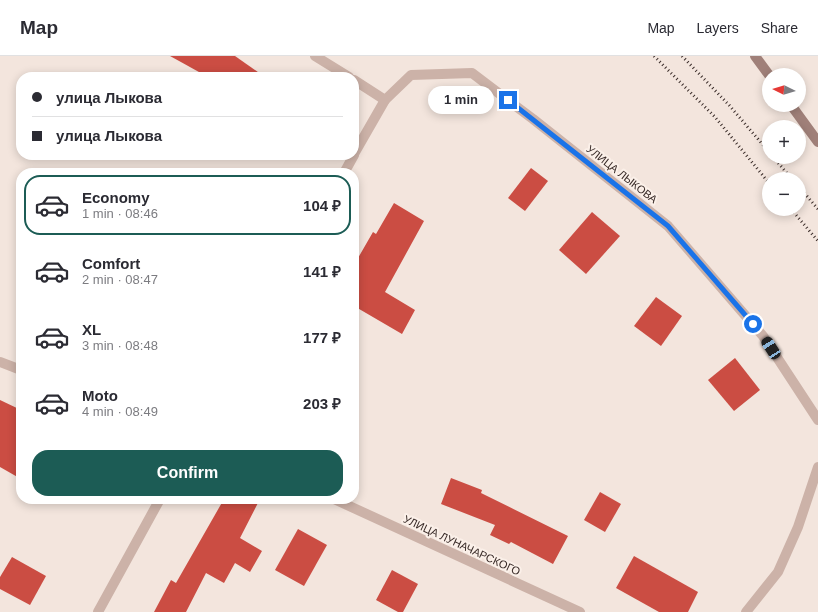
<!DOCTYPE html>
<meta charset="utf-8">
<style>
body{margin:0;font-family:Arial,sans-serif;background:#f2f2f3;color:#2b2b33;height:100vh;display:flex;flex-direction:column;font-size:15px;white-space:nowrap}
*{box-sizing:border-box;margin:0}
p{font-size:13px;color:#7c7c81}
.icon{flex:none;width:22px;height:22px;fill:none;stroke:currentColor;stroke-width:2;stroke-linecap:round;stroke-linejoin:round}
.map{position:relative;flex:1;overflow:hidden}
.side{position:absolute;left:16px;top:112px;width:343px;height:336px;display:flex;flex-direction:column;background:#fff;border-radius:16px;box-shadow:0 2px 10px #0003}
.side>*{flex:none}
.hud{position:absolute;left:16px;top:16px;width:343px;height:88px;border-radius:16px;box-shadow:0 2px 10px #0003;display:grid;align-content:center;height:88px;padding:0 16px;background:#fff}
.needle{width:26px;rotate:275deg}
.tools{position:absolute;left:762px;top:12px;display:grid;gap:8px}
.tools a{display:grid;place-items:center;width:44px;height:44px;border-radius:50%;background:#fff;box-shadow:0 2px 10px #0003;font-size:20px}
.end{position:absolute;width:18px;height:18px;margin:-9px;border:5px solid #1a73e8;background:#fff;box-shadow:0 0 0 2px #fff}
.from{border-radius:50%}
.bubble{position:absolute;height:28px;border-radius:14px;background:#fff;box-shadow:0 2px 10px #0003;font-size:13px;font-weight:800;line-height:28px;text-align:center}
.car{position:absolute;width:12px;height:24px;margin:-12px -6px;border-radius:5px;box-shadow:0 0 3px 1px #0007;background:linear-gradient(#222 24%,#8ab4d8 0 40%,#222 0 76%,#8ab4d8 0 86%,#222 0)}
.hud b{display:flex;align-items:center;gap:14px;height:38px;font-size:15px}
.hud b+b{border-top:1px solid #e1e1e2}
.hud i{width:10px;height:10px;background:#2b2b33}
ul{padding:7px 0 0;list-style:none}
li{display:flex;align-items:center;gap:12px;height:60px;margin:0 8px 6px;padding:0 8px;border:2px solid transparent;border-radius:16px}
li div{flex:1}
li b{display:block;font-size:15px}
li em{font-style:normal;font-weight:800}
li.current{border-color:#1c5c55}
li>.icon{width:36px;height:36px;stroke-width:1.5}
.primary-button{display:flex;gap:8px;margin-top:auto;padding:8px 16px}
.primary-button a{flex:1;height:46px;border-radius:16px;background:#1c5c55;color:#fff;font-size:16px;font-weight:800;line-height:46px;text-align:center}
header{display:flex;align-items:center;gap:24px;box-sizing:border-box;height:56px;padding:0 20px;background:#fff;border-bottom:1px solid #e1e1e2}
header strong{font-size:19px}
nav{display:flex;gap:22px;margin-inline-start:auto;font-size:14px}
.map>svg:first-child{display:block}
</style>
<header>
<strong>Map</strong>
<nav><a>Map</a><a>Layers</a><a>Share</a></nav>
</header>
<div class="map">
<svg width="818" height="556" viewBox="0 0 818 556">
<rect width="100%" height="100%" fill="#f3e5dd"/>
<!-- building -->
<g fill="#cb4d43">
<polygon points="170,0 235,0 265,21 208,21"/>
<polygon points="531,112 548,125 525,155 508,142"/>
<polygon points="394,147 424,165 385,236 415,254 402,278 354,250 354,209 373,176 376,178"/>
<polygon points="592,156 620,180 586,218 559,194"/>
<polygon points="656,241 682,260 661,290 634,270"/>
<polygon points="735,302 760,334 734,355 708,324"/>
<polygon points="0,344 21,354 21,423 0,411"/>
<polygon points="451,422 482,434 481,437 568,480 553,508 511,486 509,488 490,479 495,469 441,448"/>
<polygon points="600,436 621,448 605,476 584,464"/>
<polygon points="224,443 260,443 240,482 262,495 250,516 235,507 224,527 206,517 186,556 154,556 171,524 176,527"/>
<polygon points="298,473 327,489 304,530 275,514"/>
<polygon points="634,500 698,536 688,556 659,556 616,532"/>
<polygon points="12,501 46,520 30,549 0,533 0,521"/>
<polygon points="392,514 418,528 403,556 398,556 376,544"/>
</g>
<g fill="none" stroke-linecap="round" stroke-linejoin="round">
<!-- street -->
<g stroke="#ccb2a8" stroke-width="10">
<polyline points="315,0 349,21"/>
<polyline points="354,24 385,44"/>
<polyline points="354,98 385,44 411,19 472,17 533,63 668,170 763,280 818,364"/>
<polyline points="344,117 354,99"/>
<polyline points="0,306 21,314"/>
<polyline points="334,443 580,556"/>
<polyline points="98,556 160,443"/>
<polyline points="746,556 778,516 798,471 818,411"/>
</g>
<!-- secondary -->
<g stroke="#a08079" stroke-width="10">
<polyline points="755,0 769,19"/>
<polyline points="791,49 818,86"/>
</g>
<!-- rail -->
<g stroke="#392b28" stroke-width="3" stroke-dasharray="1 3" stroke-linecap="butt">
<polyline points="654,0 715,61 769,127"/>
<polyline points="682,0 729,49 769,96"/>
<polyline points="773,101 792,123"/>
<polyline points="799,131 818,153"/>
<polyline points="791,153 818,185"/>
</g>
</g>
<g fill="none" stroke-linecap="round" stroke-linejoin="round">
<!-- route -->
<polyline stroke="#1a73e8" stroke-width="5" points="508,44 668,170 753,268"/>
</g>
<g text-anchor="middle" dominant-baseline="central" stroke-width="4" stroke-linejoin="round" paint-order="stroke">
<!-- street labels -->
<g font-size="11" fill="#392b28" stroke="#fbf0e9">
<text transform="translate(622 118) rotate(38)">УЛИЦА ЛЫКОВА</text>
<text transform="translate(462 489) rotate(25)">УЛИЦА ЛУНАЧАРСКОГО</text>
</g>
</g>
</svg>
<div class="tools">
<a><svg class="needle" viewBox="-14 -14 28 28"><path d="M0-13l5 13h-10z" fill="#e53935"/><path d="M0 13l5-13h-10z" fill="#7c7c81"/></svg></a>
<a>+</a>
<a>−</a>
</div>
<i class="end from" style="left:753px;top:268px"></i>
<i class="end" style="left:508px;top:44px"></i>
<div class="bubble" style="left:428px;top:30px;width:66px">1 min</div>
<i class="car" style="left:771px;top:292px;rotate:327deg"></i>
<div class="hud">
<b><i class="from"></i>улица Лыкова</b>
<b><i></i>улица Лыкова</b>
</div>
<section class="side">
<ul>
<li class="current"><svg class="icon" aria-label="car" viewBox="0 0 24 24"><path d="M5 17H2v-5l4-1 3-4h7l3 4 3 1v5h-3M9 17h6M6 11h13"/><circle cx="7" cy="17" r="2"/><circle cx="17" cy="17" r="2"/></svg><div><b>Economy</b><p>1 min · 08:46</p></div><em>104 ₽</em></li>
<li><svg class="icon" aria-label="car" viewBox="0 0 24 24"><path d="M5 17H2v-5l4-1 3-4h7l3 4 3 1v5h-3M9 17h6M6 11h13"/><circle cx="7" cy="17" r="2"/><circle cx="17" cy="17" r="2"/></svg><div><b>Comfort</b><p>2 min · 08:47</p></div><em>141 ₽</em></li>
<li><svg class="icon" aria-label="car" viewBox="0 0 24 24"><path d="M5 17H2v-5l4-1 3-4h7l3 4 3 1v5h-3M9 17h6M6 11h13"/><circle cx="7" cy="17" r="2"/><circle cx="17" cy="17" r="2"/></svg><div><b>XL</b><p>3 min · 08:48</p></div><em>177 ₽</em></li>
<li><svg class="icon" aria-label="car" viewBox="0 0 24 24"><path d="M5 17H2v-5l4-1 3-4h7l3 4 3 1v5h-3M9 17h6M6 11h13"/><circle cx="7" cy="17" r="2"/><circle cx="17" cy="17" r="2"/></svg><div><b>Moto</b><p>4 min · 08:49</p></div><em>203 ₽</em></li>
</ul>
<div class="primary-button"><a>Confirm</a></div>
</section>
</div>
